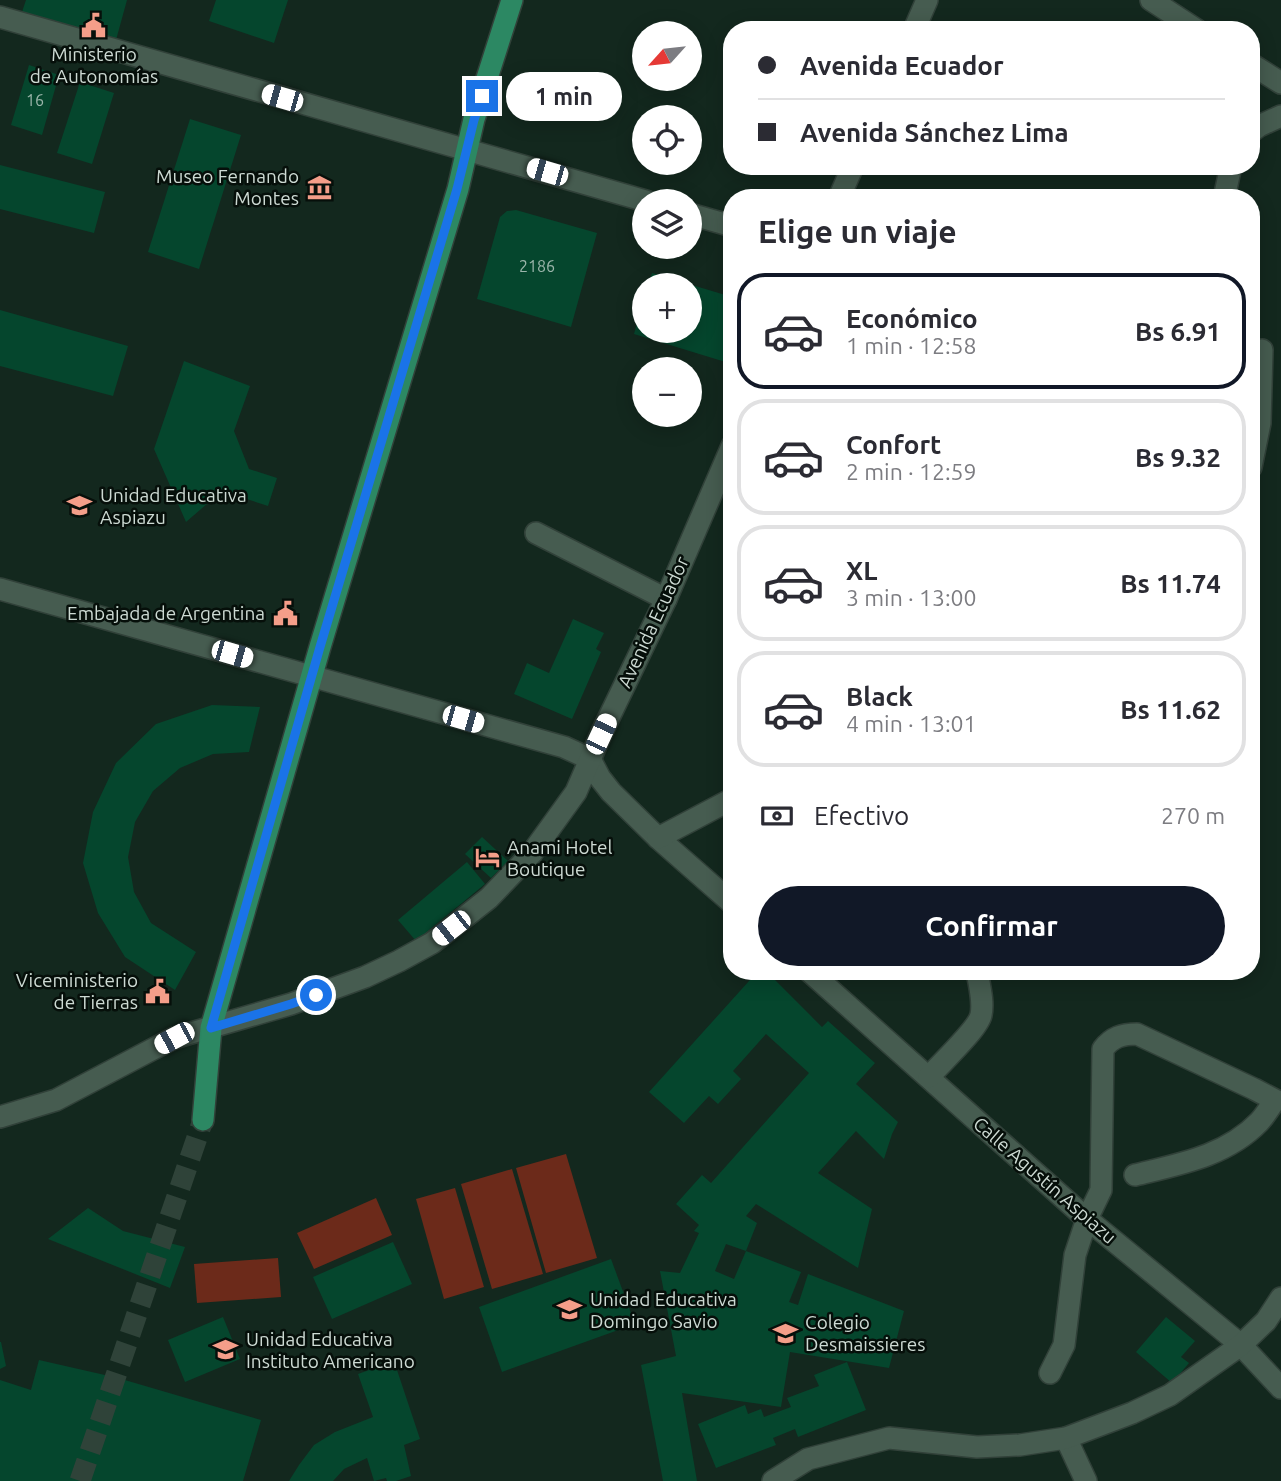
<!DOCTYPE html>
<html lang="es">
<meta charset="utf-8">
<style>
body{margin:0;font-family:Ubuntu,sans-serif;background:#f7f7f7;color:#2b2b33;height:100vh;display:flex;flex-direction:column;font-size:26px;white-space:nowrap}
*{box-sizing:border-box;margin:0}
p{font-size:23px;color:#7c7c81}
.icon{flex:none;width:38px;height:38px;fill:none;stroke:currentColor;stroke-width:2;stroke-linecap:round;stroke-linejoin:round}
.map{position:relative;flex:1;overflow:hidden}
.panel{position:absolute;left:723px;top:189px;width:537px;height:791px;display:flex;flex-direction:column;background:#fff;border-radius:28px;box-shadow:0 4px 18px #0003}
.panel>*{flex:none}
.top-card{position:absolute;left:723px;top:21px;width:537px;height:154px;border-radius:28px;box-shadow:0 4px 18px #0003;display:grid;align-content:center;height:154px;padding:0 35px;background:#fff}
.needle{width:46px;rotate:243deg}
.buttons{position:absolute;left:632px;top:21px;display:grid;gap:14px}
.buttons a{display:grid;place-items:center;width:70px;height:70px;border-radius:50%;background:#fff;box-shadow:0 4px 18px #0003;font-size:35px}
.end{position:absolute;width:32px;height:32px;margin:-16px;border:9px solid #1a73e8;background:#fff;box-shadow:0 0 0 4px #fff}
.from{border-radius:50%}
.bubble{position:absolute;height:49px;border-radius:24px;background:#fff;box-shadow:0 4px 18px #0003;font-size:23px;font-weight:700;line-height:49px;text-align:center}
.car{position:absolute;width:21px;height:42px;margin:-21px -10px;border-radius:9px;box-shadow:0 0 5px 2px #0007;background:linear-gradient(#fff 24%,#345 0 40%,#fff 0 76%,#345 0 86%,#fff 0)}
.top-card b{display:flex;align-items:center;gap:24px;height:66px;font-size:26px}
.top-card b+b{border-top:2px solid #e1e1e2}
.top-card i{width:18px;height:18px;background:#2b2b33}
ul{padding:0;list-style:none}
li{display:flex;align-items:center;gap:21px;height:116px;margin:0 14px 10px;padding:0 21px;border:4px solid #e1e1e2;border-radius:28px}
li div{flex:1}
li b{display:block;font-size:26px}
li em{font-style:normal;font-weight:700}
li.current{border-color:#111827}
li>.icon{width:63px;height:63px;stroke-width:1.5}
h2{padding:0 35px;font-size:32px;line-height:84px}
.pay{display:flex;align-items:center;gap:18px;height:77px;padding:0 35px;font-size:26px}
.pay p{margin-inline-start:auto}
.action{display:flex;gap:14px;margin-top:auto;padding:14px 35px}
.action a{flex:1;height:80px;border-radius:42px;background:#111827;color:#fff;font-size:28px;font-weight:700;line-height:80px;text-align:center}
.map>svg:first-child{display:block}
</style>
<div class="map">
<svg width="1281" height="1481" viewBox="0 0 1281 1481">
<rect width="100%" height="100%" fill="#13281e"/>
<!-- green -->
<g fill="#6c2a1a">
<polygon points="566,1154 597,1258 546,1273 516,1168"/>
<polygon points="512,1169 543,1274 492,1289 461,1184"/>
<polygon points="455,1188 484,1287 444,1299 416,1199"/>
<polygon points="376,1198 392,1235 314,1269 297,1233"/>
<polygon points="278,1258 281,1297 197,1303 194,1264"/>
</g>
<!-- building -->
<g fill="#05462d">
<polygon points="26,0 127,0 116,40 22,12"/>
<polygon points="216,0 288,0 274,43 209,21"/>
<polygon points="29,65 59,75 42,135 11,125"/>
<polygon points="80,82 114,93 92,164 57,153"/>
<polygon points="190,119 241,135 199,269 148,252"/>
<polygon points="0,165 105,192 94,233 0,209"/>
<polygon points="516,210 597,233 571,327 477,299 500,217 507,211"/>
<polygon points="652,273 732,297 732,364 634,334 643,301 644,331 690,331 690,285 648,285"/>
<polygon points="0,310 128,346 113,396 0,366"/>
<polygon points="184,361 250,386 234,431 249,469 277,478 268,506 222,491 186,522 154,449"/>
<polygon points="573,619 604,633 596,649 601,652 572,719 514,694 527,663 549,673"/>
<polygon points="212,705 260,707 249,752 213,754 180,768 153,791 135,822 128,857 134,892 151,923 196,952 175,990 125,957 98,913 83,863 93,812 116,763 156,724"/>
<polygon points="482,837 508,861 491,878 465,854"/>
<polygon points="467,862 485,884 416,941 398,920"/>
<polygon points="758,971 766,971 822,1027 828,1021 875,1063 856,1084 898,1122 892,1134 884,1159 856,1131 818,1173 872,1209 858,1268 756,1204 746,1216 757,1223 746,1251 726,1244 715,1271 734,1279 746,1251 801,1272 789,1302 798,1305 808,1274 904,1311 889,1368 790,1352 781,1407 682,1393 697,1481 663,1481 641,1365 676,1356 660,1271 680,1273 699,1233 694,1231 699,1225 676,1204 702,1175 711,1183 809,1073 766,1034 733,1071 741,1079 718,1104 709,1096 684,1123 649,1092"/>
<polygon points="88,1208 123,1231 185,1247 170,1288 48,1239"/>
<polygon points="393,1242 412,1284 332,1319 313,1277"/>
<polygon points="611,1259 635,1324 502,1372 479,1307"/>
<polygon points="223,1317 240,1359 185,1382 168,1340"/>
<polygon points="1166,1317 1195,1341 1181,1357 1189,1363 1172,1383 1136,1352"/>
<polygon points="0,1342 1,1342 6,1366 0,1369"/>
<polygon points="39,1360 118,1378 261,1420 243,1481 0,1481 0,1380 31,1390"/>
<polygon points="394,1361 420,1439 404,1445 411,1476 396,1481 387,1481 386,1478 374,1481 367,1458 344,1469 333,1481 289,1481 299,1465 314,1445 335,1432 373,1417 358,1374"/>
<polygon points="847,1362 866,1410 798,1437 795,1429 773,1438 776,1445 716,1468 698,1424 745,1405 748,1414 761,1409 764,1417 791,1407 787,1398 819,1386 814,1375"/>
</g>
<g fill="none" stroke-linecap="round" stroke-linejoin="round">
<!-- major-tunnel -->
<polyline stroke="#2f4339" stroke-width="21" stroke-dasharray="21 10" stroke-linecap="butt" points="80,1481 203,1120"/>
<defs>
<g id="minor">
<polyline points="1151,0 1197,30"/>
<polyline points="0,17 646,201"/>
<polyline points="914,30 927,0"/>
<polyline points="1251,64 1281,83"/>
<polyline points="1251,132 1259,126 1281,116"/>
<polyline points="839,198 853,166"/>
<polyline points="1224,198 1231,166"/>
<polyline points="690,214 732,226"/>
<polyline points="1251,467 1260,423 1262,350"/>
<polyline points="536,533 666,599"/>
<polyline points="0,589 564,747 590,759 600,778 611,792 658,838 732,903"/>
<polyline points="658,838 732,799"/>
<polyline points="809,971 1087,1219 1241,1345 1281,1388"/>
<path d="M 929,1077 C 940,1064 978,1029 981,1015 C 984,1001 979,985 977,971"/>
<polyline points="0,1117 56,1100 174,1038 291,1004 365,977 399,961 432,943 489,898 532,853 576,792 601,734 666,599 732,446"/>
<path d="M 1050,1373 L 1064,1345 L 1075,1255 L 1087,1219 L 1101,1190 L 1103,1049 C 1112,1037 1122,1034 1137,1034 L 1254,1089 L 1275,1100 C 1270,1107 1265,1116 1259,1122 C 1226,1156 1180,1164 1135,1175"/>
<polyline points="1066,1438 1086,1481"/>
<polyline points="773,1481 808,1459 889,1438 977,1447 1020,1445 1066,1438 1132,1413 1170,1395 1241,1345 1266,1321 1281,1298"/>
</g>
<polyline id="major" points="203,1120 211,1028 320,647 458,189 474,119 512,0"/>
</defs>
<!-- minor casing -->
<use href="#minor" stroke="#314139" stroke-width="24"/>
<!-- major casing -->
<use href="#major" stroke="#314139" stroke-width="24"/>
<!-- minor -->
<use href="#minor" stroke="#465c50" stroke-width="21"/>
<!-- major -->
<use href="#major" stroke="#2c8863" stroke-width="21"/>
</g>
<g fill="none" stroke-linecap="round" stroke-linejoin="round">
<!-- route -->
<polyline stroke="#1a73e8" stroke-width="9" points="316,995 291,1004 211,1028 320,647 457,189 474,120 482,96"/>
</g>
<!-- icons -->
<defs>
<symbol id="civic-bare" viewBox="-9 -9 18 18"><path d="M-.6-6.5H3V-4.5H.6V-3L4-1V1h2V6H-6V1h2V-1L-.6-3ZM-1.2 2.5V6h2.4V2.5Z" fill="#f49e89" stroke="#060f0a" stroke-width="2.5" paint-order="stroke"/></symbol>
<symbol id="museum-bare" viewBox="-9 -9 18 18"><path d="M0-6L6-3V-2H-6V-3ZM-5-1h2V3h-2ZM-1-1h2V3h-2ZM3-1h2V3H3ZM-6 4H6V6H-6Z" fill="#f49e89" stroke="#060f0a" stroke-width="2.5" paint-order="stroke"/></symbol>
<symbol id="school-bare" viewBox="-9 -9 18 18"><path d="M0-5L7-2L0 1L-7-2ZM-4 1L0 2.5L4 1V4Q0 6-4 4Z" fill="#f49e89" stroke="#060f0a" stroke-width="2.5" paint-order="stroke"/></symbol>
<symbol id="hotel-bare" viewBox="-9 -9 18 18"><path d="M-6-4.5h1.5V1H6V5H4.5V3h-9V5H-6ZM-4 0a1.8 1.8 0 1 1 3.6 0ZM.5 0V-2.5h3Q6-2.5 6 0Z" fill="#f49e89" stroke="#060f0a" stroke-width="2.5" paint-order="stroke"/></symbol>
</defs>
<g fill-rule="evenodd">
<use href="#civic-bare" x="76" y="8" width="35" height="35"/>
<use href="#museum-bare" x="302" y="170" width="35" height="35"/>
<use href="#school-bare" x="62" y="488" width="35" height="35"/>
<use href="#civic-bare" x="268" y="596" width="35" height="35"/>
<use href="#hotel-bare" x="470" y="840" width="35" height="35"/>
<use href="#civic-bare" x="140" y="974" width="35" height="35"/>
<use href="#school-bare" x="552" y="1292" width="35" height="35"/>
<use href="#school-bare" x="768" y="1316" width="35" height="35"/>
<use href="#school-bare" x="208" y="1332" width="35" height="35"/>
</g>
<g text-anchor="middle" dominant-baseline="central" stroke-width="5" stroke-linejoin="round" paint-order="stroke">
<!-- number labels -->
<g font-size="16" fill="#9bb5aa">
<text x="35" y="100">16</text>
<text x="537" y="266">2186</text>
</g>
<!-- poi labels -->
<g font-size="19" fill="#cddad3" stroke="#060f0a" text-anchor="start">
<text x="94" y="54" text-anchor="middle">Ministerio<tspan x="94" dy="22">de Autonomías</tspan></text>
<text x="299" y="176" text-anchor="end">Museo Fernando<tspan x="299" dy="22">Montes</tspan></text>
<text x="100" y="495">Unidad Educativa<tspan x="100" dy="22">Aspiazu</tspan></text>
<text x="265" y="613" text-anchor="end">Embajada de Argentina</text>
<text x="507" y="847">Anami Hotel<tspan x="507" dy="22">Boutique</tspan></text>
<text x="138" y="980" text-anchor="end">Viceministerio<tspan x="138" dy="22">de Tierras</tspan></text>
<text x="590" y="1299">Unidad Educativa<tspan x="590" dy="22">Domingo Savio</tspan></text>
<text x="805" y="1322">Colegio<tspan x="805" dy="22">Desmaissieres</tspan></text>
<text x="246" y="1339">Unidad Educativa<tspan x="246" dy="22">Instituto Americano</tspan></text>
</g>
<!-- street labels -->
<g font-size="19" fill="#cddad3" stroke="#060f0a">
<text transform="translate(653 622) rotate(-65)">Avenida Ecuador</text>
<text transform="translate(1045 1180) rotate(41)">Calle Agustín Aspiazu</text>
</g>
</g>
</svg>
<div class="buttons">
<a><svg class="needle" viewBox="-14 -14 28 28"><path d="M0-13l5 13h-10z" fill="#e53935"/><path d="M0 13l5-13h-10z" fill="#7c7c81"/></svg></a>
<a><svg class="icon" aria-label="locate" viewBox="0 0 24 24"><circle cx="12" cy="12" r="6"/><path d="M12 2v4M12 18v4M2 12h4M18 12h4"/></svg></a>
<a><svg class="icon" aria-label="layers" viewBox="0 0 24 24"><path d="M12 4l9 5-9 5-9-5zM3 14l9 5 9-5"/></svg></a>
<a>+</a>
<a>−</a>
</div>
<i class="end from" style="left:316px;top:995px"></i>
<i class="end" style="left:482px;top:96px"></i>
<div class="bubble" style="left:506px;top:72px;width:116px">1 min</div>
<i class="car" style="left:282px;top:98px;rotate:286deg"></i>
<i class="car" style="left:547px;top:172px;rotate:286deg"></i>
<i class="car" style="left:232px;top:654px;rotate:106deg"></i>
<i class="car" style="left:463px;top:719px;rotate:106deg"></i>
<i class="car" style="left:601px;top:734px;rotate:25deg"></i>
<i class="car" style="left:451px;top:928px;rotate:232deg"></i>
<i class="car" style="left:174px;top:1038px;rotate:242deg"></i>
<div class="top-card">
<b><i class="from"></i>Avenida Ecuador</b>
<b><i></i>Avenida Sánchez Lima</b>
</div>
<section class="panel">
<h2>Elige un viaje</h2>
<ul>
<li class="current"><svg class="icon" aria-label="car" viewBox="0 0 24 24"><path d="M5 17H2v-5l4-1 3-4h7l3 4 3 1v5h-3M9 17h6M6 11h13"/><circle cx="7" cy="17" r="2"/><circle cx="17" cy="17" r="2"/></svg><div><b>Económico</b><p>1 min · 12:58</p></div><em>Bs 6.91</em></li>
<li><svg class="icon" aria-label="car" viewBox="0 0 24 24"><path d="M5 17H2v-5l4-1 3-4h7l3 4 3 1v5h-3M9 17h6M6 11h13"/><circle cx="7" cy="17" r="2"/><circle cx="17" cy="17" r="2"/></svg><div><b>Confort</b><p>2 min · 12:59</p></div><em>Bs 9.32</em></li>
<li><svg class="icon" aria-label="car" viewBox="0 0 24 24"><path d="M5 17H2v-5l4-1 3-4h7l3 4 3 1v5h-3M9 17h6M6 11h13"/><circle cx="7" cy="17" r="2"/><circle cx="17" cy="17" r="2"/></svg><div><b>XL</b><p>3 min · 13:00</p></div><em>Bs 11.74</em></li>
<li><svg class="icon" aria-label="car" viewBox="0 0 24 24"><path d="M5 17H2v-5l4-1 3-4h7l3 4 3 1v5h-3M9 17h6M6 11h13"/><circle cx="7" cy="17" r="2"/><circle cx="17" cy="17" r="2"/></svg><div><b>Black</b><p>4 min · 13:01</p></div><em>Bs 11.62</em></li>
</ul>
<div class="pay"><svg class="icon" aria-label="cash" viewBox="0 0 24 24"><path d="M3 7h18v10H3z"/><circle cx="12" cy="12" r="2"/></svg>Efectivo<p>270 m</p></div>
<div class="action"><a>Confirmar</a></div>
</section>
</div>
